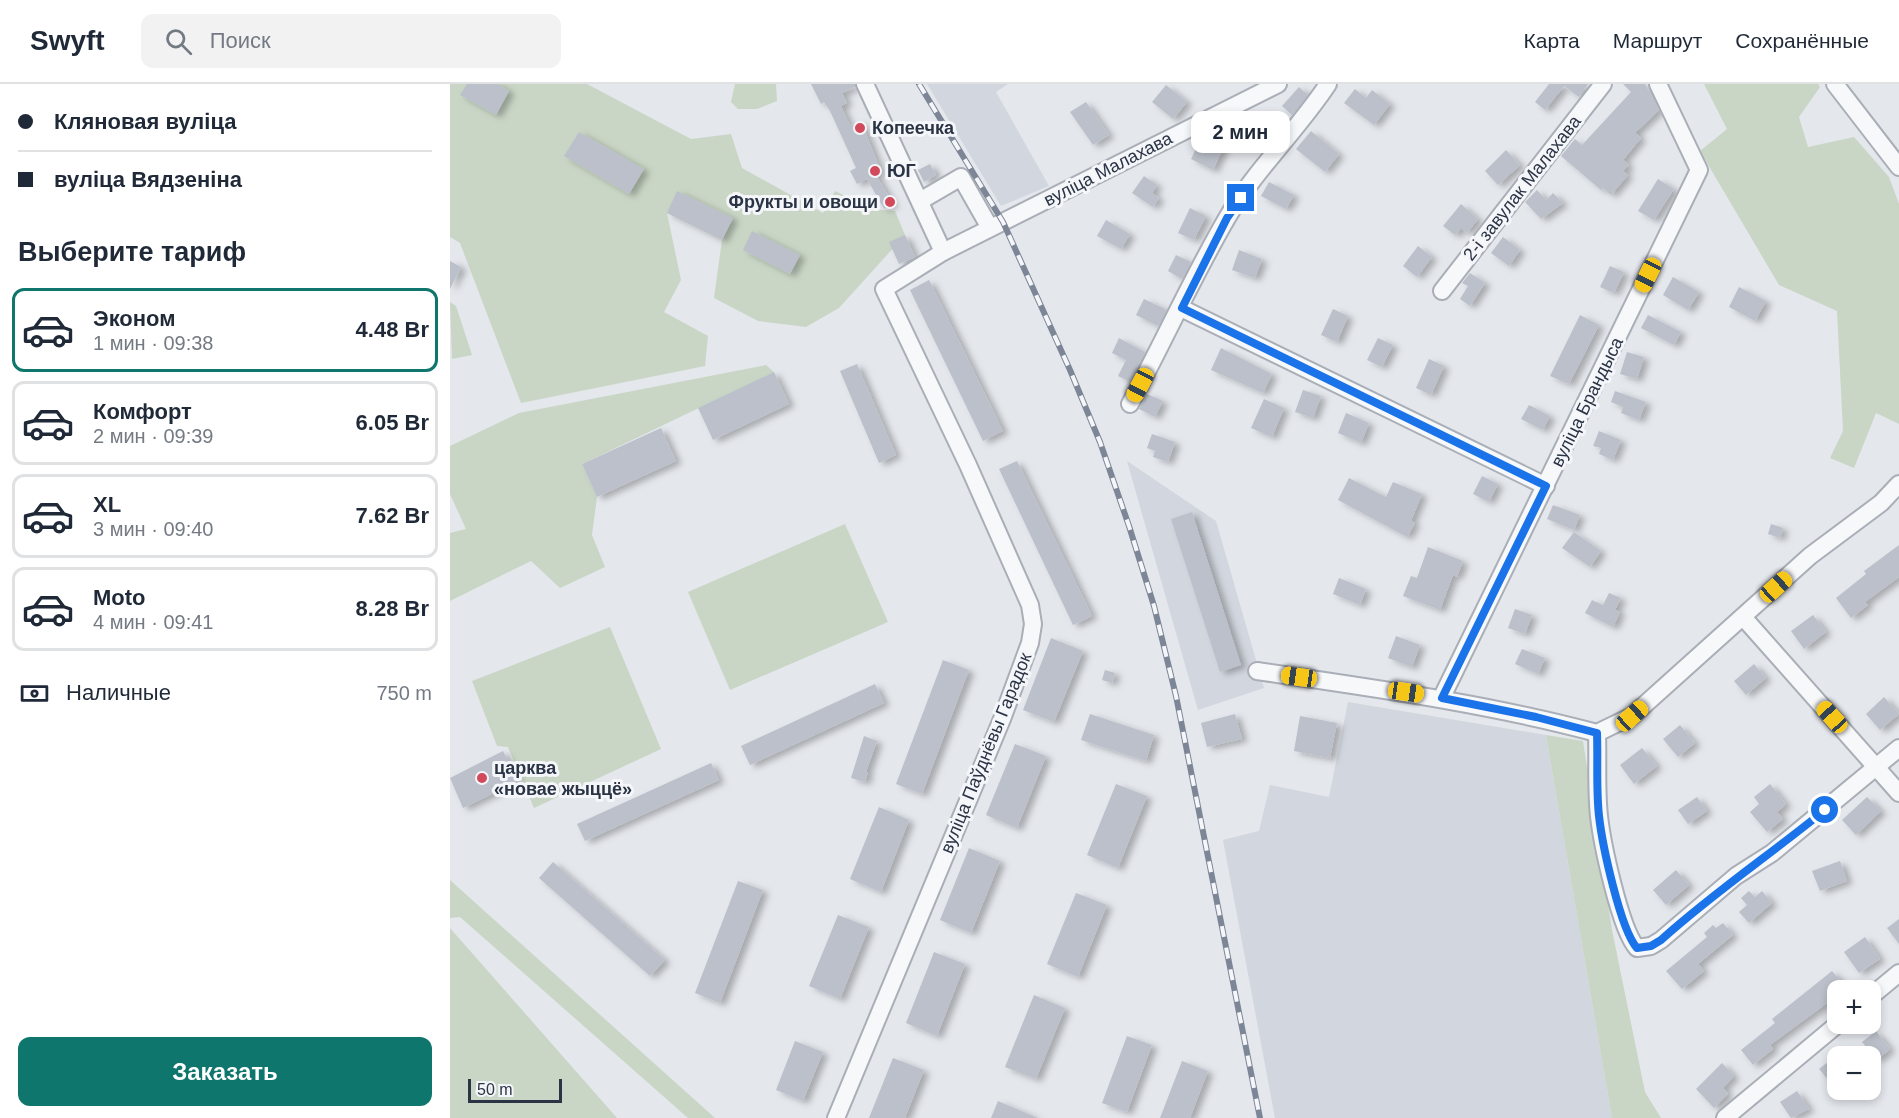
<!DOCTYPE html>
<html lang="ru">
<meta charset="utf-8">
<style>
body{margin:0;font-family:Arial,sans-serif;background:#f2f2f3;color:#1f2937;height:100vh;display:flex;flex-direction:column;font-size:22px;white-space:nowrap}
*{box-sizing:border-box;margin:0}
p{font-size:20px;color:#747a83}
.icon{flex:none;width:33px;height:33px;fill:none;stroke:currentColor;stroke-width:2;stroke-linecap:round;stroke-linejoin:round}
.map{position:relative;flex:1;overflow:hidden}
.side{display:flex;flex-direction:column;background:#fff;width:450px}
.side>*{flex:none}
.hud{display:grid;align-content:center;height:132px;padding:0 18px;background:#fff}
.tools{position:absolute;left:1377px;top:896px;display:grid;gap:12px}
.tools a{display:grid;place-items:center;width:54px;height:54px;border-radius:12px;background:#fff;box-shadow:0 3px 9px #0003;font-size:30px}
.scale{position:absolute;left:18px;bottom:15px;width:94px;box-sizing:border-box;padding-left:6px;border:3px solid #2b3445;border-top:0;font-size:16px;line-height:21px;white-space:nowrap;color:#2b3445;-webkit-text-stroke:4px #f4f6f9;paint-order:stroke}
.end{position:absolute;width:27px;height:27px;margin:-14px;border:8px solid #1a73e8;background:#fff;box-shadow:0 0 0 3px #fff}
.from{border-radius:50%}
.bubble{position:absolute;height:42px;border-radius:12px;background:#fff;box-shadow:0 3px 9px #0003;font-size:20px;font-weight:700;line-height:42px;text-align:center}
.car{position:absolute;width:18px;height:36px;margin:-18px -9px;border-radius:8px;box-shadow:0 0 4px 2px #0007;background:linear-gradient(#f5c518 24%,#345 0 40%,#f5c518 0 76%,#345 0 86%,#f5c518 0)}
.hud b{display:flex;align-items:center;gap:21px;height:57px;font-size:22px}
.hud b+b{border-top:2px solid #e0e1e3}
.hud i{width:15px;height:15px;background:#1f2937}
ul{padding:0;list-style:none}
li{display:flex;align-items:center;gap:18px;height:84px;margin:0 12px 9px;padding:0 6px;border:3px solid #e0e1e3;border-radius:12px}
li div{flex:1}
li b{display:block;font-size:22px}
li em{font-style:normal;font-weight:700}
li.selected{border-color:#0f766e}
li>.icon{width:54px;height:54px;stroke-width:1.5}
h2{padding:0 18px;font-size:27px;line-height:72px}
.pay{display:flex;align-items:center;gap:15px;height:66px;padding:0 18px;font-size:22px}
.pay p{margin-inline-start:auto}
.action{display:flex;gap:12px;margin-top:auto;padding:12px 18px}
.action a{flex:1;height:69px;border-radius:12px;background:#0f766e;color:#fff;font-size:24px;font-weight:700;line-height:69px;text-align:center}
header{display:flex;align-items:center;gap:36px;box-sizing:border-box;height:84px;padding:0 30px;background:#fff;border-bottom:2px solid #e0e1e3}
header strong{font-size:28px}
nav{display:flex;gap:33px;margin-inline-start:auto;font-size:21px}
.search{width:420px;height:54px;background:#f2f2f3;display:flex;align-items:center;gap:15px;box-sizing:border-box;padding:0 21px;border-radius:12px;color:#747a83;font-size:22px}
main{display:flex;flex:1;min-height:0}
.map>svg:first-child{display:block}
</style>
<header>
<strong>Swyft</strong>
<div class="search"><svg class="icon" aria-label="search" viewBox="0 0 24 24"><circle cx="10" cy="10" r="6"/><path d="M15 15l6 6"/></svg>Поиск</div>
<nav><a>Карта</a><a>Маршрут</a><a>Сохранённые</a></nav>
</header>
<main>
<section class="side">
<div class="hud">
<b><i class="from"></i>Кляновая вуліца</b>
<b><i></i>вуліца Вядзеніна</b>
</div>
<h2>Выберите тариф</h2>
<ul>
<li class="selected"><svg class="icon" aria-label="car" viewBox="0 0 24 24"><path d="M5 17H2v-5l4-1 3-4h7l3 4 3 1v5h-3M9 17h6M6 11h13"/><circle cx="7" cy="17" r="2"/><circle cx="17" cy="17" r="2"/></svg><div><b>Эконом</b><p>1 мин · 09:38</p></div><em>4.48 Br</em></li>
<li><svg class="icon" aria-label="car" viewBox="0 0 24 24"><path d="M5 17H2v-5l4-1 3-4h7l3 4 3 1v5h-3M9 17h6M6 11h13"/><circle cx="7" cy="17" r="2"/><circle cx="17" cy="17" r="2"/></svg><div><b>Комфорт</b><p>2 мин · 09:39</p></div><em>6.05 Br</em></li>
<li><svg class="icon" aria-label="car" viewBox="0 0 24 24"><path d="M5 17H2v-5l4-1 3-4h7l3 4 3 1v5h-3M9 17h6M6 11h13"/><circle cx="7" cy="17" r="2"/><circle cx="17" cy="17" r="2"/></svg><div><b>XL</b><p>3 мин · 09:40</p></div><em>7.62 Br</em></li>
<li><svg class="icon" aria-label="car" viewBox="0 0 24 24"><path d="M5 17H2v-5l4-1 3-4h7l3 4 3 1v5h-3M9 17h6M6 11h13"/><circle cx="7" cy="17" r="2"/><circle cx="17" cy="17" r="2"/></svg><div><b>Moto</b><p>4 мин · 09:41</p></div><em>8.28 Br</em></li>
</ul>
<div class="pay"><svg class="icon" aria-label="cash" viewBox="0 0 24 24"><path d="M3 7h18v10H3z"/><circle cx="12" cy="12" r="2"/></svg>Наличные<p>750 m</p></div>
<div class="action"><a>Заказать</a></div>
</section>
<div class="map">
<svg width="1449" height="1034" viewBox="0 0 1449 1034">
<defs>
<filter id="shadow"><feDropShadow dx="5.5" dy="3" stdDeviation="3" flood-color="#0004"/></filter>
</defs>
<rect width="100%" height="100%" fill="#e4e7ec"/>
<!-- built -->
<g fill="#d2d6de">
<polygon points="477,0 558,0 546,8 599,102 551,122"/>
<polygon points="677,377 766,437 814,604 748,626"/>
<polygon points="898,618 1096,651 1162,1034 825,1034 773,756 809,747 820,701 879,713"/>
</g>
<!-- green -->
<g fill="#c9d6c5">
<polygon points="0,0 137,0 241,55 281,50 292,84 373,129 385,107 423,125 445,127 455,151 389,224 356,243 308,237 264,214 272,156 217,129 231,196 214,228 258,252 255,282 71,319 10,159 0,153"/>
<polygon points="285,0 326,0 327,17 307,25 288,25 281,18"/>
<polygon points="1254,0 1368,0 1370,3 1349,33 1358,63 1404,53 1439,93 1449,120 1449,340 1426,329 1404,384 1380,374 1393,347 1387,227 1329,201 1250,67 1277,45"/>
<polygon points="0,218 6,222 22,271 2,275"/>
<polygon points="316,281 324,288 132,380 147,413 142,451 155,483 110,504 81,477 0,517 0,449 16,445 0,410 0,362 69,329"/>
<polygon points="395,440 438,538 280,606 238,508"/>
<polygon points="160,543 211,665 84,724 58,663 47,662 22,597"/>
<polygon points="1096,651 1133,657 1162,846 1195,1008 1211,1034 1162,1034"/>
<polygon points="0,796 265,1034 238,1034 10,833 0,834"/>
<polygon points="0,844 167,1034 0,1034"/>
</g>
<!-- building -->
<g fill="#bbc0ca" filter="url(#shadow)">
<polygon points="17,0 47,0 59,7 46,31 10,11"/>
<polygon points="361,0 405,0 405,3 392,9 397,19 391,22 400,42 411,37 431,88 426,91 443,120 434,125 417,95 407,100 400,87 406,84 380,27 374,18 371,20"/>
<polygon points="1099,0 1138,0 1129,13 1114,2 1095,26 1085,18"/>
<polygon points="1173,0 1195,0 1209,26 1185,49 1191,54 1173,76 1179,81 1173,87 1178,91 1161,111 1153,104 1151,106 1111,72 1125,55 1132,61 1181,8"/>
<polygon points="716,1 737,18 723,35 702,18"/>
<polygon points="849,3 858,11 842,31 832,22"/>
<polygon points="905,5 916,14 922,6 940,20 924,41 894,19"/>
<polygon points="636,18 659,51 643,61 620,28"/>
<polygon points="810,39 826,50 816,63 801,52"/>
<polygon points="861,47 889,70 875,88 846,65"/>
<polygon points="129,48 194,85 179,110 114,72"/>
<polygon points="753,50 775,60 763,86 741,75"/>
<polygon points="1056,66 1070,81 1048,101 1035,87"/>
<polygon points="480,80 486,91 474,98 468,86"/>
<polygon points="694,92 707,101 702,109 709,114 703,123 682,109"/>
<polygon points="1208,95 1224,105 1204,136 1188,127"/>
<polygon points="819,98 844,111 836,125 811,112"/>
<polygon points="1087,106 1096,116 1103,109 1113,119 1091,135 1075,118"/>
<polygon points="227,107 283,134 272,156 217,129"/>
<polygon points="1011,120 1028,135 1017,149 1011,144 1005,151 993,142"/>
<polygon points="740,124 756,132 744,156 728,149"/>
<polygon points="656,136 680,150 671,165 647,152"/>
<polygon points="302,147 350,171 340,190 293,166"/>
<polygon points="455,151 465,173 449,180 439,158"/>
<polygon points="1053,153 1070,166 1059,182 1041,169"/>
<polygon points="968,162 982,173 967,193 953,182"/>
<polygon points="789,166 812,175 805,194 782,186"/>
<polygon points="726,171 741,178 732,195 718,187"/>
<polygon points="0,177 11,183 0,205"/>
<polygon points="1160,182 1174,188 1164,209 1150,203"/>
<polygon points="1020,189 1035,199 1020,222 1010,215 1018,202 1012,199"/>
<polygon points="1223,193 1249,208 1238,226 1213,211"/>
<polygon points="479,196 553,347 533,357 460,206"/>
<polygon points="1289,203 1316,217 1305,237 1279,223"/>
<polygon points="694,215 717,226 708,242 686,231"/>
<polygon points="883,225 898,232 887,258 871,251"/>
<polygon points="1130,231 1149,241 1119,300 1100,292"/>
<polygon points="1198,231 1231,248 1224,261 1191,244"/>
<polygon points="669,254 695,268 680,298 668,292 676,276 662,269"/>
<polygon points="928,254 943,261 932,283 917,276"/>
<polygon points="771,264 822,290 813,309 761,286"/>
<polygon points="1177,268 1194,273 1187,295 1170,290"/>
<polygon points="979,275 994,282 981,311 966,304"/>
<polygon points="407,280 446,371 429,379 390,287"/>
<polygon points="324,288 339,320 263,356 248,324"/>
<polygon points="853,306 871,312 863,334 845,328"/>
<polygon points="1165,307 1196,318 1189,336 1171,329 1173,323 1161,318"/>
<polygon points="697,310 713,317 705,333 689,325"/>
<polygon points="814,315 834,324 822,353 801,344"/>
<polygon points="1079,321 1100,332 1093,346 1071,335"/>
<polygon points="896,329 919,339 911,359 888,349"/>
<polygon points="211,344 226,377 147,413 132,380"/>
<polygon points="1149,347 1171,356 1163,376 1149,370 1151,364 1143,362"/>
<polygon points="702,350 725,358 718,378 703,373 705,367 697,364"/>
<polygon points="567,377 642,532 623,541 549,385"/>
<polygon points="1032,392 1048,400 1039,418 1023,410"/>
<polygon points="899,394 936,413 943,398 972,410 961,437 965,439 957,453 888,416"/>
<polygon points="1103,421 1130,431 1124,446 1097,435"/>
<polygon points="742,428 791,581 770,588 721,435"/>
<polygon points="1321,440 1333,444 1330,454 1318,450"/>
<polygon points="1124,448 1151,467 1140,483 1112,464"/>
<polygon points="1449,461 1449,493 1415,518 1418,521 1401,534 1386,514 1416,490 1414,487"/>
<polygon points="978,463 1013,477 1007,493 1003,491 990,526 953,512 961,492 967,494"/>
<polygon points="889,494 916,505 910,521 883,510"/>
<polygon points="1159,509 1171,514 1165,526 1170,528 1163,543 1135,529 1142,516 1153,521"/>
<polygon points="1065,525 1082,531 1075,550 1058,544"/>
<polygon points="1363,531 1376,548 1354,565 1341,547"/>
<polygon points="946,552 970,561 962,583 938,574"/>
<polygon points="601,554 633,567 604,638 573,626"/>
<polygon points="1072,565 1095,574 1088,590 1065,580"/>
<polygon points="493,576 519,586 472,710 446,700"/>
<polygon points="1304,580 1316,594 1296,611 1284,597"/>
<polygon points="655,586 665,589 662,599 652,596"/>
<polygon points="425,600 434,619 300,681 291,662"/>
<polygon points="1434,613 1449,630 1430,646 1416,630"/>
<polygon points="640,630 704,651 696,677 631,656"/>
<polygon points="785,630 792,655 757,663 751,639"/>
<polygon points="850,632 887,639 880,674 844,667"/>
<polygon points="1230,641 1245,659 1228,673 1213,655"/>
<polygon points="414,652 427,657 416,688 418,688 415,698 401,694"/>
<polygon points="565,660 596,672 567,744 536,731"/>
<polygon points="1192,664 1207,682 1184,700 1170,681"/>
<polygon points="53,667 68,697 13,724 0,694"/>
<polygon points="261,679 269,696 135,757 127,740"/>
<polygon points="666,700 697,712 668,784 637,771"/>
<polygon points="1320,700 1336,720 1327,728 1333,735 1317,748 1300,728 1309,720 1304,713"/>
<polygon points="1247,713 1257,727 1238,740 1228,726"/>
<polygon points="1417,713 1431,727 1406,751 1392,736"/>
<polygon points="429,723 459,736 431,808 400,795"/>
<polygon points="519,764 550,777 521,849 490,836"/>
<polygon points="1390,777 1397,797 1370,807 1362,787"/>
<polygon points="103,778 215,876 200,892 89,794"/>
<polygon points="1226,786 1239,801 1216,821 1203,806"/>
<polygon points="288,797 313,806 270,919 245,909"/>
<polygon points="1299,807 1305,813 1312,807 1322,819 1299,839 1289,828 1297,821 1291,814"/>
<polygon points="626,809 657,821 628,893 597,880"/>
<polygon points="388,831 419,843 390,915 359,902"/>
<polygon points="1449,835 1449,860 1437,844"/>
<polygon points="1273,839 1283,851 1248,880 1254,887 1232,905 1216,887 1257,853 1254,849 1263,841 1266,844"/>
<polygon points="1415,853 1430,875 1409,889 1394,868"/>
<polygon points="484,868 515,880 487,952 456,939"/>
<polygon points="1382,887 1396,904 1388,906 1388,911 1373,922 1320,961 1323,965 1303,981 1291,966 1325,939 1322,935"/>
<polygon points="584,911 615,924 586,995 555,983"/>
<polygon points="1426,947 1440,965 1427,976 1412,958"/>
<polygon points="677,952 702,961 677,1028 652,1019"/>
<polygon points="345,957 373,968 353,1017 326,1006"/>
<polygon points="1388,970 1388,994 1381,999 1369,985"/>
<polygon points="443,974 474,986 455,1034 419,1034"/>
<polygon points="732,977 758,987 740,1034 710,1034"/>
<polygon points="1272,979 1284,992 1273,1004 1278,1010 1264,1024 1246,1005"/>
<polygon points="1347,1007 1359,1025 1341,1034 1330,1018"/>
<polygon points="548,1017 588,1034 541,1034"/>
</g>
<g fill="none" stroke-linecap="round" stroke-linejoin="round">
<defs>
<g id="minor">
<polyline points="415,0 493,168"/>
<polyline points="1385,0 1449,83"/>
<polyline points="470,117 511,93 540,144"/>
<polyline points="992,207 1153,0"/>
<polyline points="731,224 1096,402"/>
<path d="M 680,320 C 713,259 742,194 777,134 C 805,86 847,47 878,0"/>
<polyline points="1293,533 1449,709"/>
<path d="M 807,587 C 922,604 1035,619 1147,649 L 1182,632 L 1360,472 L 1431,419 L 1449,400"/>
<polyline points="992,613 1249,86 1208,0"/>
<path d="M 1147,649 C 1148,676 1146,705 1149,732 C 1152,759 1170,845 1187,864 L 1201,862 L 1211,856 L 1286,792 L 1322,769 L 1449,664"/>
<polyline points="1420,913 1449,889"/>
<polyline points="386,1034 552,635 580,559 583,540 580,521 518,381 434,205 493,168 828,0"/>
<polyline points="1275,1034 1389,939"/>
</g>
</defs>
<!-- minor casing -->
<use href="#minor" stroke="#a9aeb7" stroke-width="20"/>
<!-- minor -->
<use href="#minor" stroke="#f7f8fa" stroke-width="16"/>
<defs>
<polyline id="rail" points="469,0 553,138 620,286 650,358 679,442 704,522 726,612 810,1034"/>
</defs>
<!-- rail casing -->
<use href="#rail" stroke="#7d8696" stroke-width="6"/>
<!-- rail -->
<use href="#rail" stroke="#f4f6f9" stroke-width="4" stroke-dasharray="11" stroke-linecap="butt"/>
</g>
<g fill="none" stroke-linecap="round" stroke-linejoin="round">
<!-- route -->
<path stroke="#1a73e8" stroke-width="8" d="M 791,114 L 777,134 L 732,224 L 1096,402 L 992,614 L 1086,633 L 1147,649 C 1148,676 1146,705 1149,732 C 1152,759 1170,845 1187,864 L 1201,862 L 1211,856 C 1263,809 1321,770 1375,726"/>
</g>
<!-- markers -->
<g fill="#d1495b" stroke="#f4f6f9" stroke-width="2">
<circle cx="410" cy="44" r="6"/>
<circle cx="425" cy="87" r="6"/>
<circle cx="440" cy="118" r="6"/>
<circle cx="32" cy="694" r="6"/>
</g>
<g text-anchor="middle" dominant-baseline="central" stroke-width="6" stroke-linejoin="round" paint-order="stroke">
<!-- poi labels -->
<g font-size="18" font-weight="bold" fill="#2b3445" stroke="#f4f6f9" text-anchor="start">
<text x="422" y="44">Копеечка</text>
<text x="437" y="87">ЮГ</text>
<text x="428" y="118" text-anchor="end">Фрукты и овощи</text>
<text x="44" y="684">царква<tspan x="44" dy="21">«новае жыццё»</tspan></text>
</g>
<!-- street labels -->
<g font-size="18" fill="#2b3445" stroke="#f4f6f9">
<text transform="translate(658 85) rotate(-27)">вуліца Малахава</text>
<text transform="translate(1072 104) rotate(-52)">2-і завулак Малахава</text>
<text transform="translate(1137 318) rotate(-64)">вуліца Брандыса</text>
<text transform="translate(536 669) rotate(-68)">вуліца Паўднёвы Гарадок</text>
</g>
</g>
</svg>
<div class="tools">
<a>+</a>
<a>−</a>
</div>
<div class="scale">50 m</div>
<i class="end from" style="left:1375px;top:726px"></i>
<i class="end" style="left:791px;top:114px"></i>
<div class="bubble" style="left:741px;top:27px;width:99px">2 мин</div>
<i class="car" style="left:1198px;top:191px;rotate:206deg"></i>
<i class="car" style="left:690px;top:301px;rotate:208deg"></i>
<i class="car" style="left:1326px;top:503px;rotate:48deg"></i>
<i class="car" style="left:849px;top:593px;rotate:278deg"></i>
<i class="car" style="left:956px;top:608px;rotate:98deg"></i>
<i class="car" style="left:1182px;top:632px;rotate:48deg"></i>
<i class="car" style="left:1382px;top:633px;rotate:318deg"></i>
</div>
</main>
